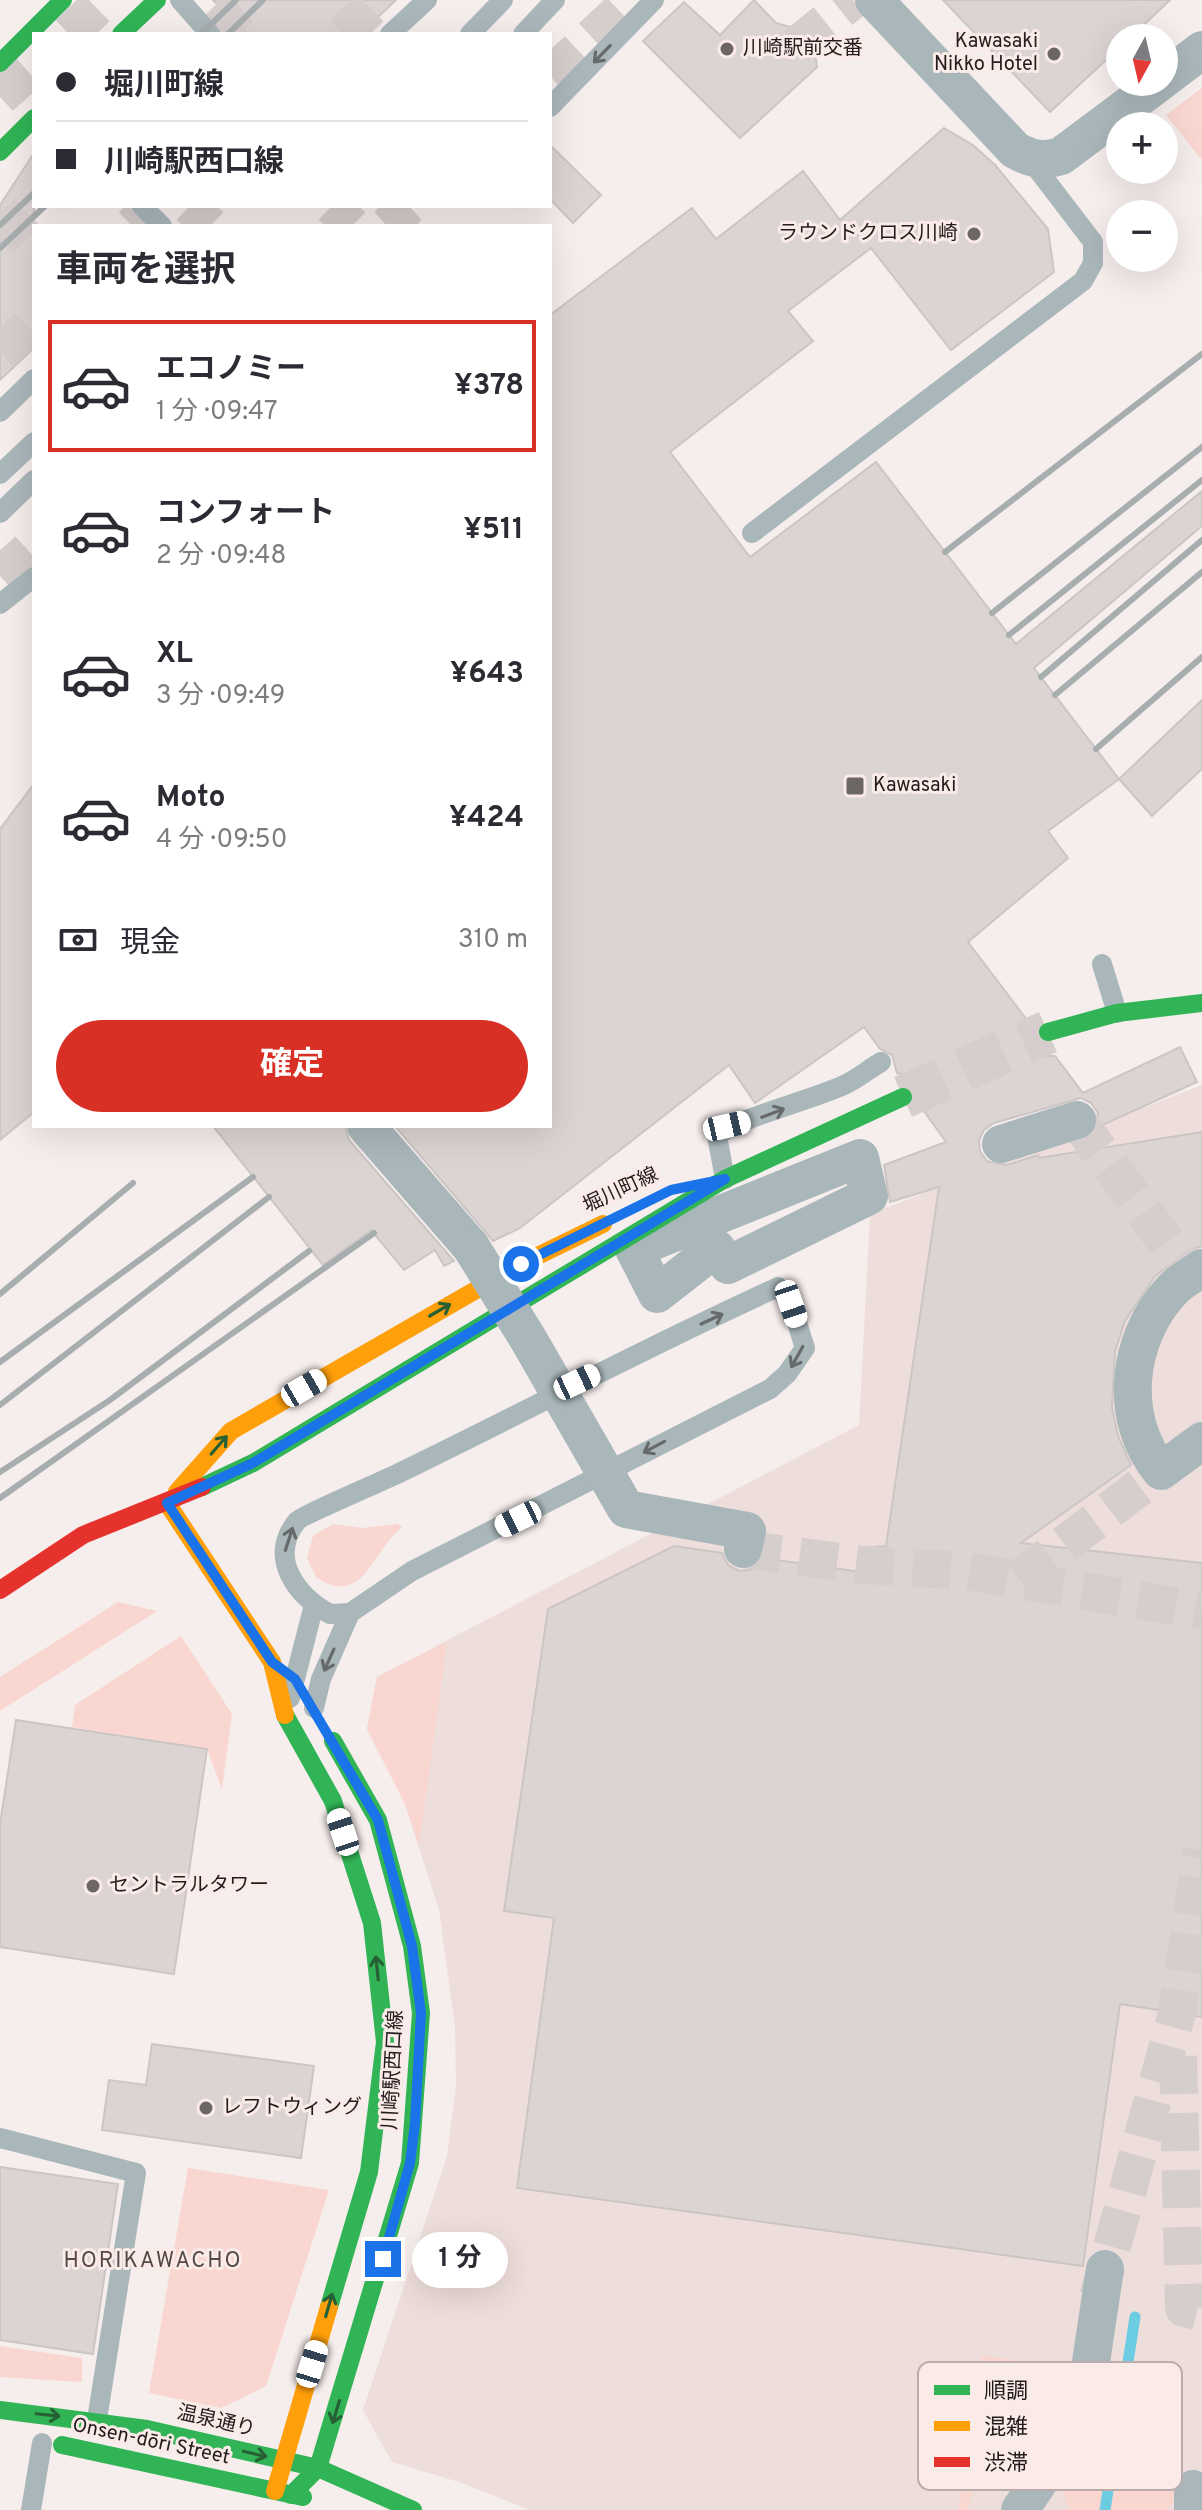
<!DOCTYPE html>
<html lang="ja">
<meta charset="utf-8">
<style>
body{margin:0;font-family:Overpass,"Noto Sans JP",sans-serif;background:#f2f2f3;color:#2b2b33;height:100vh;display:flex;flex-direction:column;font-size:30px;white-space:nowrap}
*{box-sizing:border-box;margin:0}
p{font-size:26px;color:#7c7c81}
.icon{flex:none;width:44px;height:44px;fill:none;stroke:currentColor;stroke-width:2;stroke-linecap:round;stroke-linejoin:round}
.map{position:relative;flex:1;overflow:hidden}
.sheet{position:absolute;left:32px;top:224px;width:520px;height:904px;display:flex;flex-direction:column;background:#fff;border-radius:0px;box-shadow:0 8px 32px #0002}
.sheet>*{flex:none}
.hud{position:absolute;left:32px;top:32px;width:520px;height:176px;border-radius:0px;box-shadow:0 8px 32px #0002;display:grid;align-content:center;height:176px;padding:0 24px;background:#fff}
.needle{width:52px;rotate:188deg}
.fabs{position:absolute;left:1106px;top:24px;display:grid;gap:16px}
.fabs a{display:grid;place-items:center;width:72px;height:72px;border-radius:50%;background:#fff;box-shadow:0 8px 32px #0002;font-size:40px}
.end{position:absolute;width:36px;height:36px;margin:-18px;border:10px solid #1a73e8;background:#fff;box-shadow:0 0 0 4px #fff}
.from{border-radius:50%}
.bubble{position:absolute;height:56px;border-radius:28px;background:#fff;box-shadow:0 8px 32px #0002;font-size:26px;font-weight:700;line-height:56px;text-align:center}
.car{position:absolute;width:24px;height:48px;margin:-24px -12px;border-radius:10px;box-shadow:0 0 6px 2px #0007;background:linear-gradient(#fff 24%,#345 0 40%,#fff 0 76%,#345 0 86%,#fff 0)}
.hud b{display:flex;align-items:center;gap:28px;height:76px;font-size:30px}
.hud b+b{border-top:2px solid #e1e1e2}
.hud i{width:20px;height:20px;background:#2b2b33}
ul{padding:0;list-style:none}
li{display:flex;align-items:center;gap:24px;height:132px;margin:0 16px 12px;padding:0 8px;border:4px solid transparent;border-radius:0px}
li div{flex:1}
li b{display:block;font-size:30px}
li em{font-style:normal;font-weight:700}
li.on{border-color:#d93025}
li>.icon{width:72px;height:72px;stroke-width:1.5}
h2{padding:0 24px;font-size:36px;line-height:96px}
.pay{display:flex;align-items:center;gap:20px;height:88px;padding:0 24px;font-size:30px}
.pay p{margin-inline-start:auto}
.cta{display:flex;gap:16px;margin-top:auto;padding:16px 24px}
.cta a{flex:1;height:92px;border-radius:48px;background:#d93025;color:#fff;font-size:32px;font-weight:700;line-height:92px;text-align:center}
.map>svg:first-child{display:block}
</style>
<div class="map">
<svg width="1202" height="2510" viewBox="0 0 1202 2510">
<rect width="100%" height="100%" fill="#f6eeec"/>
<!-- built -->
<polygon fill="#eededb" points="1202,1085 1202,2510 530,2510 462,2483 392,2462 363,2410 447,2156 456,2086 455,2027 439,1910 405,1804 367,1729 377,1677 859,1425 870,1214"/>
<!-- green -->
<g fill="#f9d6cf">
<polygon points="1202,88 1202,160 1166,115"/>
<path d="M 333,1524 L 362,1528 L 397,1524 L 402,1527 C 371,1552 363,1609 316,1577 L 307,1558 L 313,1536 Z"/>
<polygon points="118,1602 157,1611 0,1711 0,1677"/>
<polygon points="181,1636 232,1714 222,1789 207,1749 72,1727 75,1705"/>
<polygon points="447,1642 419,1846 405,1804 367,1729 377,1677"/>
<polygon points="188,2168 329,2190 266,2386 221,2408 149,2393"/>
<polygon points="0,2346 82,2358 82,2382 0,2377"/>
<polygon points="981,2355 1016,2360 967,2510 958,2510"/>
<polygon points="1111,2364 1173,2374 1174,2501 1165,2510 1070,2510 1059,2481 1103,2424"/>
</g>
<g fill="none" stroke-linecap="round" stroke-linejoin="round">
<!-- stream -->
<polyline stroke="#6ccce1" stroke-width="11" points="1105,2510 1135,2317"/>
</g>
<!-- building -->
<g fill="#dbd4d3" stroke="#cbc5c4" stroke-width="2">
<polygon points="213,0 396,0 360,34 247,34"/>
<polygon points="754,0 776,23 794,28 807,38 815,52 817,67 740,138 643,41 684,2 720,35"/>
<polygon points="943,0 1170,0 1130,38 1120,38 1120,47 1050,112"/>
<polygon points="944,128 973,145 995,165 1048,229 1054,272 951,350 871,248 788,311 813,341 670,452 750,557 876,462 1016,644 1202,491 1202,526 1034,668 1119,779 1048,831 1068,858 968,942 1027,1020 1024,1038 1030,1049 1041,1056 1055,1056 1083,1093 1180,1047 1197,1082 1098,1127 1098,1113 1091,1103 1081,1098 994,1123 984,1130 979,1140 980,1151 987,1161 1007,1165 1038,1155 1039,1158 1202,1132 1202,1246 1190,1250 1155,1276 1125,1321 1115,1351 1112,1408 1118,1436 1131,1465 1021,1543 1202,1563 1202,2017 1120,2004 1083,2266 517,2188 554,1918 504,1911 548,1609 674,1546 722,1553 728,1565 739,1571 750,1570 762,1558 861,1572 865,1548 886,1546 939,1187 890,1202 884,1165 946,1142 924,1111 928,1099 925,1086 917,1076 897,1073 892,1055 880,1049 864,1027 755,1103 729,1065 520,1228 493,1241 395,1126 550,1126 550,315 692,208 716,239 803,171 840,220"/>
<polygon points="550,145 601,195 573,223 550,199"/>
<polygon points="34,153 34,348 0,380 0,205"/>
<polygon points="1202,700 1202,769 1152,816 1119,779"/>
<polygon points="34,784 34,1112 0,1140 0,829"/>
<polygon points="213,1126 345,1126 349,1140 454,1261 444,1266 435,1250 404,1270 371,1230 323,1265"/>
<polygon points="16,1720 207,1749 174,1974 0,1947 0,1824"/>
<polygon points="152,2044 314,2066 301,2158 102,2130 109,2080 146,2085"/>
<polygon points="0,2167 118,2184 93,2354 0,2340"/>
</g>
<g fill="none" stroke-linecap="round" stroke-linejoin="round">
<!-- street-tunnel -->
<g stroke="#d6cecd" stroke-width="38" stroke-dasharray="38 19" stroke-linecap="butt">
<polyline points="69,34 104,0"/>
<polyline points="213,34 248,0"/>
<polyline points="343,34 378,0"/>
<polyline points="796,46 853,0"/>
<polyline points="550,76 632,0"/>
<polyline points="0,97 34,66"/>
<polyline points="190,206 210,226"/>
<polyline points="332,206 352,226"/>
<polyline points="132,226 153,206"/>
<polyline points="387,226 409,206"/>
<polyline points="0,239 34,206"/>
<polyline points="0,353 34,321"/>
<polyline points="0,576 34,545"/>
<polyline points="1077,1120 1191,1276"/>
<polyline points="743,1549 862,1565 966,1571 1202,1611"/>
<polyline points="1019,1579 1161,1471"/>
<polyline points="1178,2056 1184,2308 1197,2311"/>
<polyline points="1093,2297 1098,2297 1177,2013 1202,1850"/>
</g>
<!-- secondary-tunnel -->
<polyline stroke="#d6cecd" stroke-width="44" stroke-dasharray="44 22" stroke-linecap="butt" points="903,1097 1048,1032"/>
<!-- lane -->
<g stroke="#aab7ba" stroke-width="20">
<polyline points="180,0 210,34"/>
<polyline points="390,34 427,0"/>
<polyline points="470,34 503,0"/>
<polyline points="523,34 555,0"/>
<polyline points="550,107 654,0"/>
<polyline points="142,206 162,226"/>
<polyline points="0,412 34,379"/>
<polyline points="0,474 34,442"/>
<polyline points="0,513 34,480"/>
<polyline points="752,533 1083,281 1093,263 1093,242 1028,157"/>
<polyline points="0,604 34,577"/>
<polyline points="1102,964 1117,1013"/>
<path d="M 725,1179 L 717,1136 C 734,1119 815,1099 844,1085 C 857,1079 869,1069 881,1062"/>
<polyline points="290,1698 314,1605"/>
<path d="M 314,1708 L 321,1679 L 350,1613 L 412,1571 L 770,1389 L 787,1374 L 805,1348 L 791,1304 L 778,1287 C 648,1346 523,1413 395,1475 C 382,1481 301,1516 297,1521 C 267,1558 297,1596 330,1614 L 350,1613"/>
<polyline points="0,2138 136,2173 96,2426"/>
<polyline points="31,2510 42,2443"/>
</g>
<!-- street -->
<g stroke="#aab7ba" stroke-width="38">
<path d="M 874,0 L 1015,150 C 1031,159 1043,162 1061,156 L 1160,82"/>
<polyline points="1164,79 1202,50"/>
<polyline points="366,1126 471,1247"/>
<polyline points="1001,1144 1077,1120"/>
<polygon points="860,1158 869,1196 728,1265 716,1248 657,1294 634,1249"/>
<path d="M 1202,1268 C 1192,1275 1180,1281 1172,1290 C 1126,1339 1118,1419 1161,1471 L 1202,1441"/>
<polyline points="1020,2510 1083,2415 1105,2269"/>
<polyline points="1193,2510 1193,2489"/>
</g>
<!-- fast -->
<g stroke="#30b455" stroke-width="18">
<polyline points="121,34 157,0"/>
<polyline points="0,63 63,0"/>
<polyline points="0,152 34,118"/>
<polyline points="1048,1032 1117,1013 1202,1003"/>
<polyline points="202,1487 253,1463 725,1179 903,1097"/>
<polyline points="285,1715 333,1801 372,1923 385,2042 369,2172 329,2307"/>
<polyline points="0,2410 147,2429 318,2468 413,2510"/>
<polyline points="62,2445 303,2497"/>
<polyline points="291,2495 318,2468 410,2163 421,2013 412,1946 378,1820 333,1741"/>
</g>
<!-- slow -->
<g stroke="#ff9f0a" stroke-width="18">
<polyline points="177,1492 231,1431 521,1264 603,1224"/>
<polyline points="167,1503 272,1662 285,1715"/>
<polyline points="275,2491 329,2307"/>
</g>
<!-- jam -->
<polyline stroke="#e5322d" stroke-width="18" points="0,1590 83,1535 202,1487"/>
<!-- rail -->
<g stroke="#a8adb0" stroke-width="6">
<polyline points="201,34 236,0"/>
<polyline points="228,34 263,0"/>
<polyline points="0,225 34,193"/>
<polyline points="0,248 45,206"/>
<polyline points="945,552 1202,354"/>
<polyline points="992,613 1202,447"/>
<polyline points="1009,635 1202,480"/>
<polyline points="1041,677 1202,540"/>
<polyline points="1055,695 1202,572"/>
<polyline points="1096,749 1202,657"/>
<polyline points="0,1294 133,1183"/>
<polyline points="0,1362 253,1177"/>
<polyline points="0,1405 269,1197"/>
<polyline points="0,1472 110,1400 309,1251"/>
<polyline points="0,1498 374,1233"/>
</g>
<!-- street-bridge -->
<polyline stroke="#aab7ba" stroke-width="38" points="471,1247 527,1337 626,1509 747,1531 743,1549"/>
</g>
<!-- one-way arrows -->
<defs><path id="oneway-shaft" d="M-6 0H5M1.5-3L5.5 0L1.5 3" fill="none" stroke-width="1.6" stroke-linecap="round" stroke-linejoin="round" transform="scale(2)"/></defs>
<g stroke="#666a6a">
<use href="#oneway-shaft" transform="translate(602 54) rotate(134)"/>
<use href="#oneway-shaft" transform="translate(773 1113) rotate(-21)"/>
<use href="#oneway-shaft" transform="translate(712 1319) rotate(-25)"/>
<use href="#oneway-shaft" transform="translate(797 1357) rotate(119)"/>
<use href="#oneway-shaft" transform="translate(654 1447) rotate(152)"/>
<use href="#oneway-shaft" transform="translate(289 1539) rotate(-72)"/>
<use href="#oneway-shaft" transform="translate(329 1660) rotate(114)"/>
</g>
<g stroke="#286035">
<use href="#oneway-shaft" transform="translate(440 1310) rotate(-30)"/>
<use href="#oneway-shaft" transform="translate(219 1445) rotate(-49)"/>
<use href="#oneway-shaft" transform="translate(377 1968) rotate(-96)"/>
<use href="#oneway-shaft" transform="translate(329 2305) rotate(-74)"/>
<use href="#oneway-shaft" transform="translate(336 2412) rotate(107)"/>
<use href="#oneway-shaft" transform="translate(48 2415) rotate(6)"/>
<use href="#oneway-shaft" transform="translate(255 2454) rotate(13)"/>
</g>
<g fill="none" stroke-linecap="round" stroke-linejoin="round">
<!-- route -->
<polyline stroke="#1a73e8" stroke-width="10" points="383,2259 410,2163 415,2123 421,2013 412,1946 378,1820 295,1679 272,1662 167,1503 253,1463 725,1179 671,1190 521,1264"/>
</g>
<!-- markers -->
<g fill="#6c6664" stroke="#faeae8" stroke-width="3">
<circle cx="727" cy="49" r="8"/>
<circle cx="1054" cy="54" r="8"/>
<circle cx="974" cy="234" r="8"/>
<rect x="845" y="776" width="20" height="20" rx="4"/>
<circle cx="93" cy="1886" r="8"/>
<circle cx="206" cy="2108" r="8"/>
</g>
<g text-anchor="middle" dominant-baseline="central" stroke-width="6" stroke-linejoin="round" paint-order="stroke">
<!-- poi labels -->
<g font-size="20" fill="#221c1b" stroke="#faeae8" text-anchor="start">
<text x="1038" y="42" text-anchor="end">Kawasaki<tspan x="1038" dy="23">Nikko Hotel</tspan></text>
<text x="743" y="49">川崎駅前交番</text>
<text x="958" y="234" text-anchor="end">ラウンドクロス川崎</text>
<text x="873" y="786">Kawasaki</text>
<text x="109" y="1886">セントラルタワー</text>
<text x="222" y="2108">レフトウィング</text>
</g>
<!-- street labels -->
<g font-size="20" fill="#221c1b" stroke="#faeae8">
<text transform="translate(621 1191) rotate(-25)">堀川町線</text>
<text transform="translate(394 2070) rotate(-87)">川崎駅西口線</text>
<text transform="translate(216 2422) rotate(13)">温泉通り</text>
<text transform="translate(151 2442) rotate(12)">Onsen-dōri Street</text>
</g>
<!-- neighbourhood labels -->
<g font-size="22" letter-spacing="2" fill="#554946" stroke="#faeae8">
<text x="153" y="2261">HORIKAWACHO</text>
</g>
</g>
<!-- legend -->
<rect x="918" y="2362" width="264" height="128" rx="12" fill="#faeae8" stroke="#b9acaa" stroke-width="2"/>
<rect x="934" y="2385" width="36" height="10" fill="#30b455"/>
<rect x="934" y="2421" width="36" height="10" fill="#ff9f0a"/>
<rect x="934" y="2457" width="36" height="10" fill="#e5322d"/>
<g font-size="22" fill="#221c1b">
<text x="984" y="2398">順調</text>
<text x="984" y="2434">混雑</text>
<text x="984" y="2470">渋滞</text>
</g>
</svg>
<div class="fabs">
<a><svg class="needle" viewBox="-14 -14 28 28"><path d="M0-13l5 13h-10z" fill="#e53935"/><path d="M0 13l5-13h-10z" fill="#7c7c81"/></svg></a>
<a>+</a>
<a>−</a>
</div>
<i class="end from" style="left:521px;top:1264px"></i>
<i class="end" style="left:383px;top:2259px"></i>
<div class="bubble" style="left:412px;top:2232px;width:96px">1 分</div>
<i class="car" style="left:727px;top:1126px;rotate:77deg"></i>
<i class="car" style="left:791px;top:1304px;rotate:161deg"></i>
<i class="car" style="left:577px;top:1382px;rotate:65deg"></i>
<i class="car" style="left:304px;top:1388px;rotate:60deg"></i>
<i class="car" style="left:518px;top:1519px;rotate:244deg"></i>
<i class="car" style="left:343px;top:1832px;rotate:342deg"></i>
<i class="car" style="left:312px;top:2364px;rotate:17deg"></i>
<div class="hud">
<b><i class="from"></i>堀川町線</b>
<b><i></i>川崎駅西口線</b>
</div>
<section class="sheet">
<h2>車両を選択</h2>
<ul>
<li class="on"><svg class="icon" aria-label="car" viewBox="0 0 24 24"><path d="M5 17H2v-5l4-1 3-4h7l3 4 3 1v5h-3M9 17h6M6 11h13"/><circle cx="7" cy="17" r="2"/><circle cx="17" cy="17" r="2"/></svg><div><b>エコノミー</b><p>1 分 · 09:47</p></div><em>¥378</em></li>
<li><svg class="icon" aria-label="car" viewBox="0 0 24 24"><path d="M5 17H2v-5l4-1 3-4h7l3 4 3 1v5h-3M9 17h6M6 11h13"/><circle cx="7" cy="17" r="2"/><circle cx="17" cy="17" r="2"/></svg><div><b>コンフォート</b><p>2 分 · 09:48</p></div><em>¥511</em></li>
<li><svg class="icon" aria-label="car" viewBox="0 0 24 24"><path d="M5 17H2v-5l4-1 3-4h7l3 4 3 1v5h-3M9 17h6M6 11h13"/><circle cx="7" cy="17" r="2"/><circle cx="17" cy="17" r="2"/></svg><div><b>XL</b><p>3 分 · 09:49</p></div><em>¥643</em></li>
<li><svg class="icon" aria-label="car" viewBox="0 0 24 24"><path d="M5 17H2v-5l4-1 3-4h7l3 4 3 1v5h-3M9 17h6M6 11h13"/><circle cx="7" cy="17" r="2"/><circle cx="17" cy="17" r="2"/></svg><div><b>Moto</b><p>4 分 · 09:50</p></div><em>¥424</em></li>
</ul>
<div class="pay"><svg class="icon" aria-label="cash" viewBox="0 0 24 24"><path d="M3 7h18v10H3z"/><circle cx="12" cy="12" r="2"/></svg>現金<p>310 m</p></div>
<div class="cta"><a>確定</a></div>
</section>
</div>
